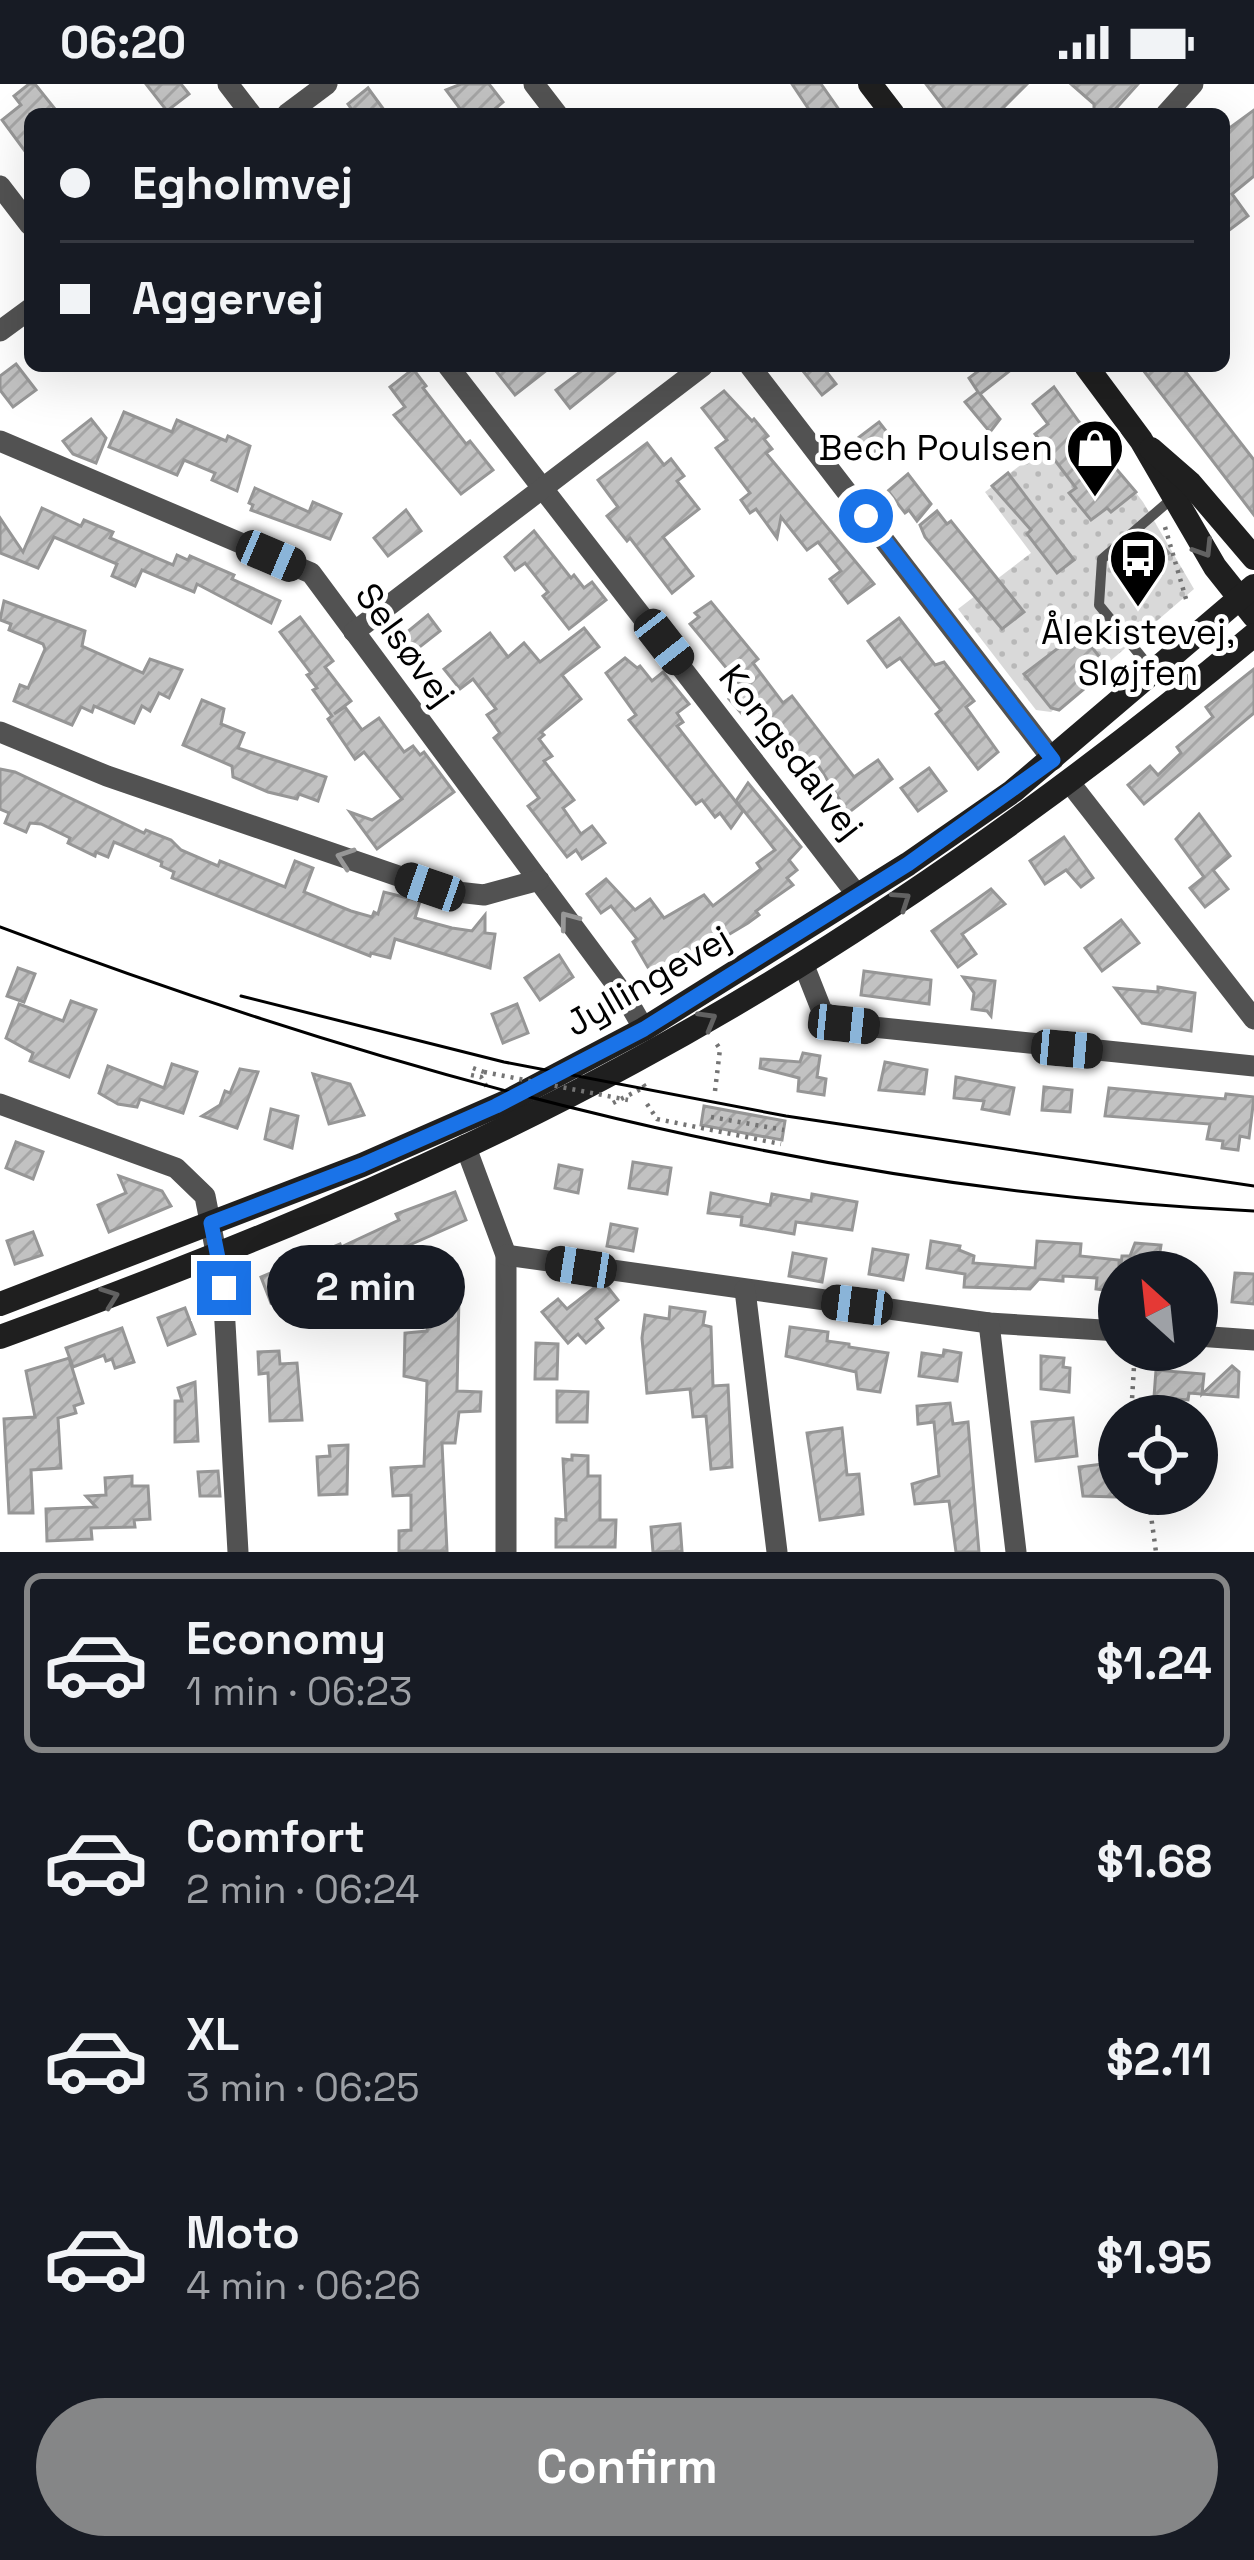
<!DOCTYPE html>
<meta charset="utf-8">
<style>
body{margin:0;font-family:"Space Grotesk",sans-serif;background:#20242c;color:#f1f3f6;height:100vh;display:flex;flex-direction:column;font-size:45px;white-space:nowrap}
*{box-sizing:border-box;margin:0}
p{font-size:39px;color:#9ea1a6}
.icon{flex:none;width:66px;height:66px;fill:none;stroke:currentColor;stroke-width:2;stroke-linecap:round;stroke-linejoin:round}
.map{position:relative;height:1468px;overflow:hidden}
.side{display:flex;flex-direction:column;background:#171b24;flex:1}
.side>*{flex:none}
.top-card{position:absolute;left:24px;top:24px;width:1206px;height:264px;border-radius:18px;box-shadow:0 12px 48px #0002;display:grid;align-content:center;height:264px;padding:0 36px;background:#171b24}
.needle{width:78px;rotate:333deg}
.buttons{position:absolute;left:1098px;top:1167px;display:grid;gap:24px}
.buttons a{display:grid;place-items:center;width:120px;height:120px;border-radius:50%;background:#171b24;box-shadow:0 12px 48px #0002;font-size:60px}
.end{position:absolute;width:54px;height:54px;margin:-27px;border:15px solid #1a73e8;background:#fff;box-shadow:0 0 0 6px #fff}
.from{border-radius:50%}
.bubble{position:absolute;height:84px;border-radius:42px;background:#171b24;box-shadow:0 12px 48px #0002;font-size:39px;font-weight:700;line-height:84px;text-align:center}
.car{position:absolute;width:36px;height:72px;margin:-36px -18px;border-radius:15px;box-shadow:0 0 9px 3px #0007;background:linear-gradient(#222 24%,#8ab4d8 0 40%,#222 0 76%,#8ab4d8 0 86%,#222 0)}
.top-card b{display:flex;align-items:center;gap:42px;height:114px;font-size:45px}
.top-card b+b{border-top:3px solid #363941}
.top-card i{width:30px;height:30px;background:#f1f3f6}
ul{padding:21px 0 0;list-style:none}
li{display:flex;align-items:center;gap:36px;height:180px;margin:0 24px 18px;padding:0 12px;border:6px solid transparent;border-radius:18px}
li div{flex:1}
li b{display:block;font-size:45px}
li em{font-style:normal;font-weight:700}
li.current{border-color:#858687}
li>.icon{width:108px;height:108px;stroke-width:1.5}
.action{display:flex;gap:24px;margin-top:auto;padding:24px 36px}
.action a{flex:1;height:138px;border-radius:72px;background:#858687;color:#fff;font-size:48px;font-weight:700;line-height:138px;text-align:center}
.status{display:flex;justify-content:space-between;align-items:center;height:84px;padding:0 60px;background:#171b24;direction:ltr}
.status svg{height:33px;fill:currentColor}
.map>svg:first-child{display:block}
</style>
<div class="status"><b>06:20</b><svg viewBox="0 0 49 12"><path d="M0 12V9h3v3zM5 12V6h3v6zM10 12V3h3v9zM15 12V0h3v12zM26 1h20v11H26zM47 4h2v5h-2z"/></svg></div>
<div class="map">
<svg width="1254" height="1468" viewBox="0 0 1254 1468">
<defs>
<pattern id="grass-dots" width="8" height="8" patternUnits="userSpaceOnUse" patternTransform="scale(3)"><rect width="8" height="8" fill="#d9d9d9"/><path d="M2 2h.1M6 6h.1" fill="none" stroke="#b8b8b8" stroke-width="1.8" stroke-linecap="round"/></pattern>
<pattern id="building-hatch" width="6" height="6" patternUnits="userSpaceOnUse" patternTransform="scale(3)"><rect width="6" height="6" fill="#c2c2c2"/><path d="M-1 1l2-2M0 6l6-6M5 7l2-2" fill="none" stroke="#a5a5a5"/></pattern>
</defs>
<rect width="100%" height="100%" fill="#fff"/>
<!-- grass -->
<polygon fill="url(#grass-dots)" points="1080,336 1143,418 1194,505 1051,628 1036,626 958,525 1031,469 985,408"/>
<!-- building -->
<g fill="url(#building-hatch)" stroke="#969696" stroke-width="3">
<polygon points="29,0 35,0 59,30 30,30 30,74 2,36 21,21 14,12"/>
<polygon points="146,0 181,0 189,10 167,27"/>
<polygon points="461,0 489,0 503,18 489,30 464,30 446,6"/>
<polygon points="792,0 821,0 842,30 812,30"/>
<polygon points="926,0 1027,0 997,30 949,30"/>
<polygon points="1071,0 1138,0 1111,30 1094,30 1094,20"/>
<polygon points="368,4 387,30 355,30 348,20"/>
<polygon points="1254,26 1254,92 1232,110 1248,132 1224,150 1224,48"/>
<polygon points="16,280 36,306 13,323 0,306 0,292"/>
<polygon points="492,282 552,282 515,311"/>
<polygon points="588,282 622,282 570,324 556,306"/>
<polygon points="799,282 822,282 836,300 822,311"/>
<polygon points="985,282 1016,282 980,310 1000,335 990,348 965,318 978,308 969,294"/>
<polygon points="1140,282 1181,282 1254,376 1254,431"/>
<polygon points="413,285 426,302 423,304 466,360 470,357 493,386 461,410 394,331 405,323 390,303"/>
<polygon points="1054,303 1087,349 1094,349 1096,361 1136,408 1111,428 1107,424 1091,436 1069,409 1076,404 1035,350 1048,340 1033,320"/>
<polygon points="724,307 752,337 754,335 768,352 764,355 772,365 766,369 874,500 848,519 830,495 841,487 818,458 807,466 781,433 777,454 756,425 750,429 741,416 750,409 716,364 727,356 702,324"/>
<polygon points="124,328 172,348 177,336 226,357 228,352 250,362 237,407 212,396 215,389 184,376 177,391 109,363"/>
<polygon points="91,335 106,354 96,379 73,370 63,357"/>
<polygon points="879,338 897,361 876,377 858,354"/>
<polygon points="647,359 664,381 671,375 684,392 677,397 699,425 663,453 693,492 672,509 630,454 627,457 607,432 618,423 598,396"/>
<polygon points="1008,389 1074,476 1057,489 1027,450 1031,446 992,402"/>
<polygon points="908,390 931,420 917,437 909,426 905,429 888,407"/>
<polygon points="255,404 309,428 313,418 341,430 330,455 251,426 253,421 249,419"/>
<polygon points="42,424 81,442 84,436 113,448 110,454 173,481 177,471 188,476 190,472 234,491 232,495 280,517 271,539 197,500 194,508 142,486 135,502 112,492 117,480 54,453 38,484 0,469 0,434 23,468"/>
<polygon points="406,426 421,447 388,472 374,454"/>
<polygon points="937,427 947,440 951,437 1024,528 1002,545 925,453 920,441"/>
<polygon points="534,447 571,494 574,491 584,504 592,498 606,516 569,545 543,512 548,508 525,479 515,486 505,473"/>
<polygon points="1157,455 1169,469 1154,481 1161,491 1139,508 1127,492 1138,484 1132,476"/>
<polygon points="4,517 85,547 82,562 143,589 150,575 182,586 169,614 159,609 150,627 142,622 134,639 94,622 92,628 81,623 72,641 14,617 20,601 28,604 45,565 43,560 9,546 11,540 0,536"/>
<polygon points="711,518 758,575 753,579 783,619 792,612 854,693 878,676 892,695 848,729 818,681 809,688 753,621 742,630 729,615 743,604 690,540 699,533 695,529"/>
<polygon points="428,531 440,547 412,569 400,554"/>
<polygon points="300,533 333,577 325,583 351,617 334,630 345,623 362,646 379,634 404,668 413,662 420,671 424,668 454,708 377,765 350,728 372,736 402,715 364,668 355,675 328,635 332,632 313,606 317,604 307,591 311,589 280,548"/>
<polygon points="899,534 935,581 944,578 974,617 966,623 998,668 978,685 936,630 941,626 900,574 887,583 868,557"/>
<polygon points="1073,539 1105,580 1100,583 1104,588 1059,626 1051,624 1024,590 1061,562 1054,553"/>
<polygon points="584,544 599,563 562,591 581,615 541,648 544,651 539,655 552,672 544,677 574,716 563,724 581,750 592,742 605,759 582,775 576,766 567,773 528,722 539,714 494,654 500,649 487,631 496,625 473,595 460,605 444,585 490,549 508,573 524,559 540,578"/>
<polygon points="625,574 637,584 640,582 652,597 663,588 689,620 677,629 683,638 677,642 743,727 731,744 720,729 715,733 702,716 696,720 629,636 636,631 606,589"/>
<polygon points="1254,585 1254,629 1144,720 1128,701 1150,682 1158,691 1181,669 1177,663 1213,633 1206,623"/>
<polygon points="202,616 224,625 221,640 244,649 238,664 326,693 318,717 299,710 297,715 268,708 233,693 232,682 183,661"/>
<polygon points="929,684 946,707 918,727 901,704"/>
<polygon points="0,685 15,688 144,749 146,746 171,756 181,766 218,782 220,777 285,803 295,777 313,784 304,808 351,827 372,833 374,828 378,830 384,808 420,817 415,834 452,844 472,847 485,831 485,849 495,850 490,884 395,855 390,874 371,869 370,872 172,794 174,788 161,782 162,778 114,758 108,773 96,768 95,772 68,759 70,754 41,740 30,739 26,748 5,739 9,729 0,725"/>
<polygon points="748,699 801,763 789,776 797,786 787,794 793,801 756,827 759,831 748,839 723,854 720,849 653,892 633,858 637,855 611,822 601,829 587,810 606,795 635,826 650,815 664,834 704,811 713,822 761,785 757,779 775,766 736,717"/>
<polygon points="1199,730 1230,772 1213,786 1228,805 1205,823 1190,804 1204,793 1176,755"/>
<polygon points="1064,753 1093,794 1081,803 1066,786 1045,800 1030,777"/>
<polygon points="991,805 1005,820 962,850 976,870 958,883 932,847"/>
<polygon points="1121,836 1139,859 1102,887 1085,864"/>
<polygon points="559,871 573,893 540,916 525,894"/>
<polygon points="18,884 35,890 24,918 7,912"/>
<polygon points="864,887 931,896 929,920 861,911"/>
<polygon points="963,893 995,897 991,932 987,927 972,925 974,909"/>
<polygon points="1158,903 1195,909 1191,947 1142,939 1115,904 1158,908"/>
<polygon points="71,917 96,926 69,993 30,977 33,969 6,954 19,920 63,937"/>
<polygon points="517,920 528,949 503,959 492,930"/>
<polygon points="803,969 820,972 817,993 826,995 824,1011 798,1007 799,994 760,984 761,975 800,978"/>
<polygon points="885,978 927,986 924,1010 879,1006"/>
<polygon points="172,980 197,988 183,1029 140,1015 137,1023 118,1020 99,1009 108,982 164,1004"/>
<polygon points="240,985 258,988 237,1044 202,1032 220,1021 225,1007 230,1009"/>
<polygon points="313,990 350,1000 364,1031 329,1040"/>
<polygon points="956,993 1014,1004 1009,1030 982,1025 984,1017 954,1014"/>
<polygon points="1044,1003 1072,1006 1070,1028 1042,1026"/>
<polygon points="1109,1004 1225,1015 1226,1010 1254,1013 1249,1054 1240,1052 1238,1066 1222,1064 1223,1057 1207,1055 1210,1040 1105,1032"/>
<polygon points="704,1022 785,1037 782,1056 701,1041"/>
<polygon points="271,1025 298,1032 292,1064 265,1055"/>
<polygon points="16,1058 43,1068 33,1095 6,1084"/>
<polygon points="633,1078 671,1084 667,1110 629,1104"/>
<polygon points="559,1081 582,1086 578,1109 555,1104"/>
<polygon points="119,1092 162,1107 171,1122 109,1148 98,1121 126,1109"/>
<polygon points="455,1108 466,1136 353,1186 373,1229 339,1242 324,1206 282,1222 279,1216 271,1219 261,1193 340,1160 341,1163 399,1136 396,1130"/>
<polygon points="711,1109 770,1121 772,1110 811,1117 812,1110 857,1118 852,1146 796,1138 794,1150 741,1141 742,1133 708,1129"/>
<polygon points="611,1140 637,1145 633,1167 607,1162"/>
<polygon points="33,1148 42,1171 15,1180 7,1157"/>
<polygon points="931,1157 960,1162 959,1166 974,1172 973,1179 1035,1184 1037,1157 1081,1160 1080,1172 1119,1176 1119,1208 1096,1205 1097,1194 1063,1192 1063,1197 1039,1195 1030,1205 964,1203 965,1190 927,1184"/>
<polygon points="1135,1159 1161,1161 1159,1174 1170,1175 1170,1188 1120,1188 1122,1172 1130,1172"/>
<polygon points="873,1165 908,1171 903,1196 869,1190"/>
<polygon points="793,1169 826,1175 822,1198 789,1192"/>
<polygon points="1235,1189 1254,1190 1254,1220 1232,1218"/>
<polygon points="599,1200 606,1201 618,1216 596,1235 603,1244 586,1259 578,1250 568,1259 542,1228 558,1215 567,1225"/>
<polygon points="431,1212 459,1212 457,1307 481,1308 480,1327 459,1328 455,1359 442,1359 447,1467 399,1467 399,1447 411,1446 411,1411 393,1412 391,1384 424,1382 426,1330 427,1297 404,1292 405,1249 427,1247"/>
<polygon points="670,1223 705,1228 703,1241 711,1243 713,1302 728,1301 732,1383 711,1385 706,1332 693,1333 690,1305 647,1309 642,1254 645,1231 669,1235"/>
<polygon points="185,1224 195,1250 168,1261 158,1234"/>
<polygon points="790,1243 828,1248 827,1257 849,1260 849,1263 888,1269 880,1308 858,1305 856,1288 786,1272"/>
<polygon points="122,1244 134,1278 115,1284 112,1275 106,1277 104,1271 73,1283 66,1264"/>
<polygon points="536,1259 558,1260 557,1295 535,1295"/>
<polygon points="944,1266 961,1269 957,1297 919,1292 922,1269 943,1272"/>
<polygon points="279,1267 280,1280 297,1279 302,1336 270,1337 268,1289 259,1290 258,1268"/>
<polygon points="1041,1272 1064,1274 1063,1283 1070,1284 1069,1308 1041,1305"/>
<polygon points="69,1274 83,1319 74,1322 76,1329 58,1334 61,1384 31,1386 33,1429 9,1429 4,1335 35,1333 26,1287"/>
<polygon points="1232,1282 1239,1288 1238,1313 1189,1309 1188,1316 1154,1313 1156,1286 1204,1290 1202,1310"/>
<polygon points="195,1298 198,1357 175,1358 175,1317 182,1317 178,1304"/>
<polygon points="557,1307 588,1308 587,1338 557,1338"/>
<polygon points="950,1319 953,1340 968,1338 979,1468 956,1468 949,1417 915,1420 912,1400 939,1392 934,1338 918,1340 917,1322"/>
<polygon points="1073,1334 1077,1372 1036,1377 1032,1338"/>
<polygon points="842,1344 847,1391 859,1390 863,1430 820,1436 807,1349"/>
<polygon points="348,1361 347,1410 319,1411 317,1373 330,1372 329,1362"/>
<polygon points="572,1371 588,1372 588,1392 600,1392 600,1436 616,1436 615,1463 556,1463 556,1435 566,1436 563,1375 572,1376"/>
<polygon points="1111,1379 1115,1413 1083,1412 1079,1383"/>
<polygon points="218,1387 220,1412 200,1412 198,1388"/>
<polygon points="132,1392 132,1402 148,1402 150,1435 134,1436 135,1443 91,1444 92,1455 47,1457 46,1425 96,1423 86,1412 106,1411 105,1394"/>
<polygon points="680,1440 682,1467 653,1468 651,1443"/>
</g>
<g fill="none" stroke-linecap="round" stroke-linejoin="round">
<!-- path -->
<g stroke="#747474" stroke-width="4.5" stroke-dasharray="3 6" stroke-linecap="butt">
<polyline points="1165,443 1186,515"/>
<polyline points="473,984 484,988"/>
<polyline points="471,991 481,993 488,1005"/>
<polyline points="715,1007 720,965 716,959"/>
<polyline points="613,1019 645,1003 642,998"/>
<polyline points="647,1020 657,1035 781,1060"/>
<polyline points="711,1033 784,1046"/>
<polyline points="1131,1332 1135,1266"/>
<polyline points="1148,1410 1156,1468"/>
</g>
<!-- lane -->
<polyline stroke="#525252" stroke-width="10" points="1153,587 1099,521 1102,475 1175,412"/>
<!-- street -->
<g stroke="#525252" stroke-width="21">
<polyline points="228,0 251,30"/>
<polyline points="534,0 557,30"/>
<polyline points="287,30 327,0"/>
<polyline points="1166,30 1193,0"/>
<polyline points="0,102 30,141"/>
<polyline points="0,247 30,225"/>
<polyline points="448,282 858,812"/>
<polyline points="750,282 1053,676"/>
<polyline points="0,357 311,489 626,914 644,945"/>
<polyline points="354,548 703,282"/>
<polyline points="0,648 107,692 439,806 484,811 539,796"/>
<polyline points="1070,699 1254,935"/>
<polyline points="803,879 822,927 844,940 1254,982"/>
<polyline points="0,1020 176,1084 205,1112 223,1204 238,1468"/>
<polyline points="465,1061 506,1171 506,1468"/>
<polyline points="506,1171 989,1239 1119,1247"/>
<polyline points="745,1206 777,1468"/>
<polyline points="989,1239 1016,1468"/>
<polyline points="1197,1252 1254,1256"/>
</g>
<!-- secondary -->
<g stroke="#1f1f1f" stroke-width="24">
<polyline points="870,0 893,30"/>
<polyline points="1086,282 1141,356 1215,483 1254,532"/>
<polyline points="1151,365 1190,399 1254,474"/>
<polyline points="0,1220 362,1081 506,1018 644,945 908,780 1013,707 1254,502"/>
<path d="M 0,1253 C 216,1174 431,1088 633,978 C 855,858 1060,712 1254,551"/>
</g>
<!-- tram -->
<g stroke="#000" stroke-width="3">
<path d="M 0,843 C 402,995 823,1107 1254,1127"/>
<polyline points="241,912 504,978 786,1032 1254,1102"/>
</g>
<!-- path-bridge -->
<polyline stroke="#747474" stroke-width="4.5" stroke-dasharray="3 6" stroke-linecap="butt" points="484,988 628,1016"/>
</g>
<!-- one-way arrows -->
<defs><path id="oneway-chevron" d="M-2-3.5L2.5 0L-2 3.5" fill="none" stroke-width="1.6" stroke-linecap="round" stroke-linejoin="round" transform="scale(3)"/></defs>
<g stroke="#626262">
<use href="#oneway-chevron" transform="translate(1204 465) rotate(58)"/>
<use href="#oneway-chevron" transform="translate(902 816) rotate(-34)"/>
<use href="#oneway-chevron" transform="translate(708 936) rotate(-30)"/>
<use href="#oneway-chevron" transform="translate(110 1213) rotate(-20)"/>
</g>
<g stroke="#979797">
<use href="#oneway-chevron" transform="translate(345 774) rotate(-161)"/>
<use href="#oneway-chevron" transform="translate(568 836) rotate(-127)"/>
</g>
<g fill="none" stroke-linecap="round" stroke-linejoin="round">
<!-- route -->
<polyline stroke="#1a73e8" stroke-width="15" points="224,1204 211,1139 362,1081 496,1022 644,945 908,780 1053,676 866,432"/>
</g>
<!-- icons -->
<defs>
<symbol id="shop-pin" viewBox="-11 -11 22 30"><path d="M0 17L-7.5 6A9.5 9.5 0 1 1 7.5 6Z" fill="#000" stroke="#fff"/><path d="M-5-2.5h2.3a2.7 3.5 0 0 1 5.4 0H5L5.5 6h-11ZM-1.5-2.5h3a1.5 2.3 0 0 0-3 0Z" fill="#fff"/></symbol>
<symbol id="bus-pin" viewBox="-11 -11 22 30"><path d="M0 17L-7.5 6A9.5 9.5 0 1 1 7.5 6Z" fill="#000" stroke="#fff"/><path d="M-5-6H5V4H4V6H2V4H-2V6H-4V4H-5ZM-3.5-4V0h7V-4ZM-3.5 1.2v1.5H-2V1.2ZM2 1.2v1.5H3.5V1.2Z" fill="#fff"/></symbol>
</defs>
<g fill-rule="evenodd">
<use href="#shop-pin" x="1062" y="331" width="66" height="90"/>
<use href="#bus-pin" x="1105" y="441" width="66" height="90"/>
</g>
<g text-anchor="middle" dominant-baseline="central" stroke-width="10" stroke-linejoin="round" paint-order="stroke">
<!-- poi labels -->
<g font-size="36" fill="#000" stroke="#fff" text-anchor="end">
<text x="1053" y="364">Bech Poulsen</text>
<text x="1138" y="548" text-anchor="middle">Ålekistevej,<tspan x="1138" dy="41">Sløjfen</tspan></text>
</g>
<!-- street labels -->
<g font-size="36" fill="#000" stroke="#fff">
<text transform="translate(405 561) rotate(54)">Selsøvej</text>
<text transform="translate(791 668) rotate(52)">Kongsdalvej</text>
<text transform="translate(648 897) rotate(-30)">Jyllingevej</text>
</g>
</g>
</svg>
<div class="buttons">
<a><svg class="needle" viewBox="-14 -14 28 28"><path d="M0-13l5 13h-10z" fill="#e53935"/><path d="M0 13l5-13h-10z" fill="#9ea1a6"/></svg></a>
<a><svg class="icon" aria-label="locate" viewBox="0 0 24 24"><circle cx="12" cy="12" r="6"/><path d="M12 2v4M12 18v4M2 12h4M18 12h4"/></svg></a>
</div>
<i class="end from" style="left:866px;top:432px"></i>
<i class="end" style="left:224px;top:1204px"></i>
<div class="bubble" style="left:267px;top:1161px;width:198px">2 min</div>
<i class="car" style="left:271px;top:472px;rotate:113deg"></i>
<i class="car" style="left:664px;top:558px;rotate:142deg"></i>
<i class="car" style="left:430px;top:803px;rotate:289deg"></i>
<i class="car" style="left:844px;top:940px;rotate:96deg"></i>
<i class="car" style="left:1067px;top:965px;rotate:95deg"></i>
<i class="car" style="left:581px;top:1183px;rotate:279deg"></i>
<i class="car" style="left:857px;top:1221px;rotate:277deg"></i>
<div class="top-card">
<b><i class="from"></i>Egholmvej</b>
<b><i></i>Aggervej</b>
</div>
</div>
<section class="side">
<ul>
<li class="current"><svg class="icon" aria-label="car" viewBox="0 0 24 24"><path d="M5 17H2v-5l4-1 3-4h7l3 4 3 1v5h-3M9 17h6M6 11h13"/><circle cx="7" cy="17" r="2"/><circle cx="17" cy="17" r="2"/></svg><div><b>Economy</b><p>1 min · 06:23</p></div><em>$1.24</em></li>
<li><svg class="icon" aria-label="car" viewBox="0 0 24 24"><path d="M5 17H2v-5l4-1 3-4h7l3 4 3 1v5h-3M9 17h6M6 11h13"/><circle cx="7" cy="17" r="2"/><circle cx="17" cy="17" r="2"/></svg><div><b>Comfort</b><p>2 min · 06:24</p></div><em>$1.68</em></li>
<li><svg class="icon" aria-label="car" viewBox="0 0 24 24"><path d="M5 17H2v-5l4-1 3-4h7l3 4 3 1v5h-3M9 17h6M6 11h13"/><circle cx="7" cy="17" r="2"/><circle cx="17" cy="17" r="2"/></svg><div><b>XL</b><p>3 min · 06:25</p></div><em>$2.11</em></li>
<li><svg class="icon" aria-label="car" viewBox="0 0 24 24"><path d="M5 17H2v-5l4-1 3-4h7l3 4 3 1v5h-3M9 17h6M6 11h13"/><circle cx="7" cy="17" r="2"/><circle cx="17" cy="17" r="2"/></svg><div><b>Moto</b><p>4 min · 06:26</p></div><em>$1.95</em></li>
</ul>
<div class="action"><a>Confirm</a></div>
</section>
